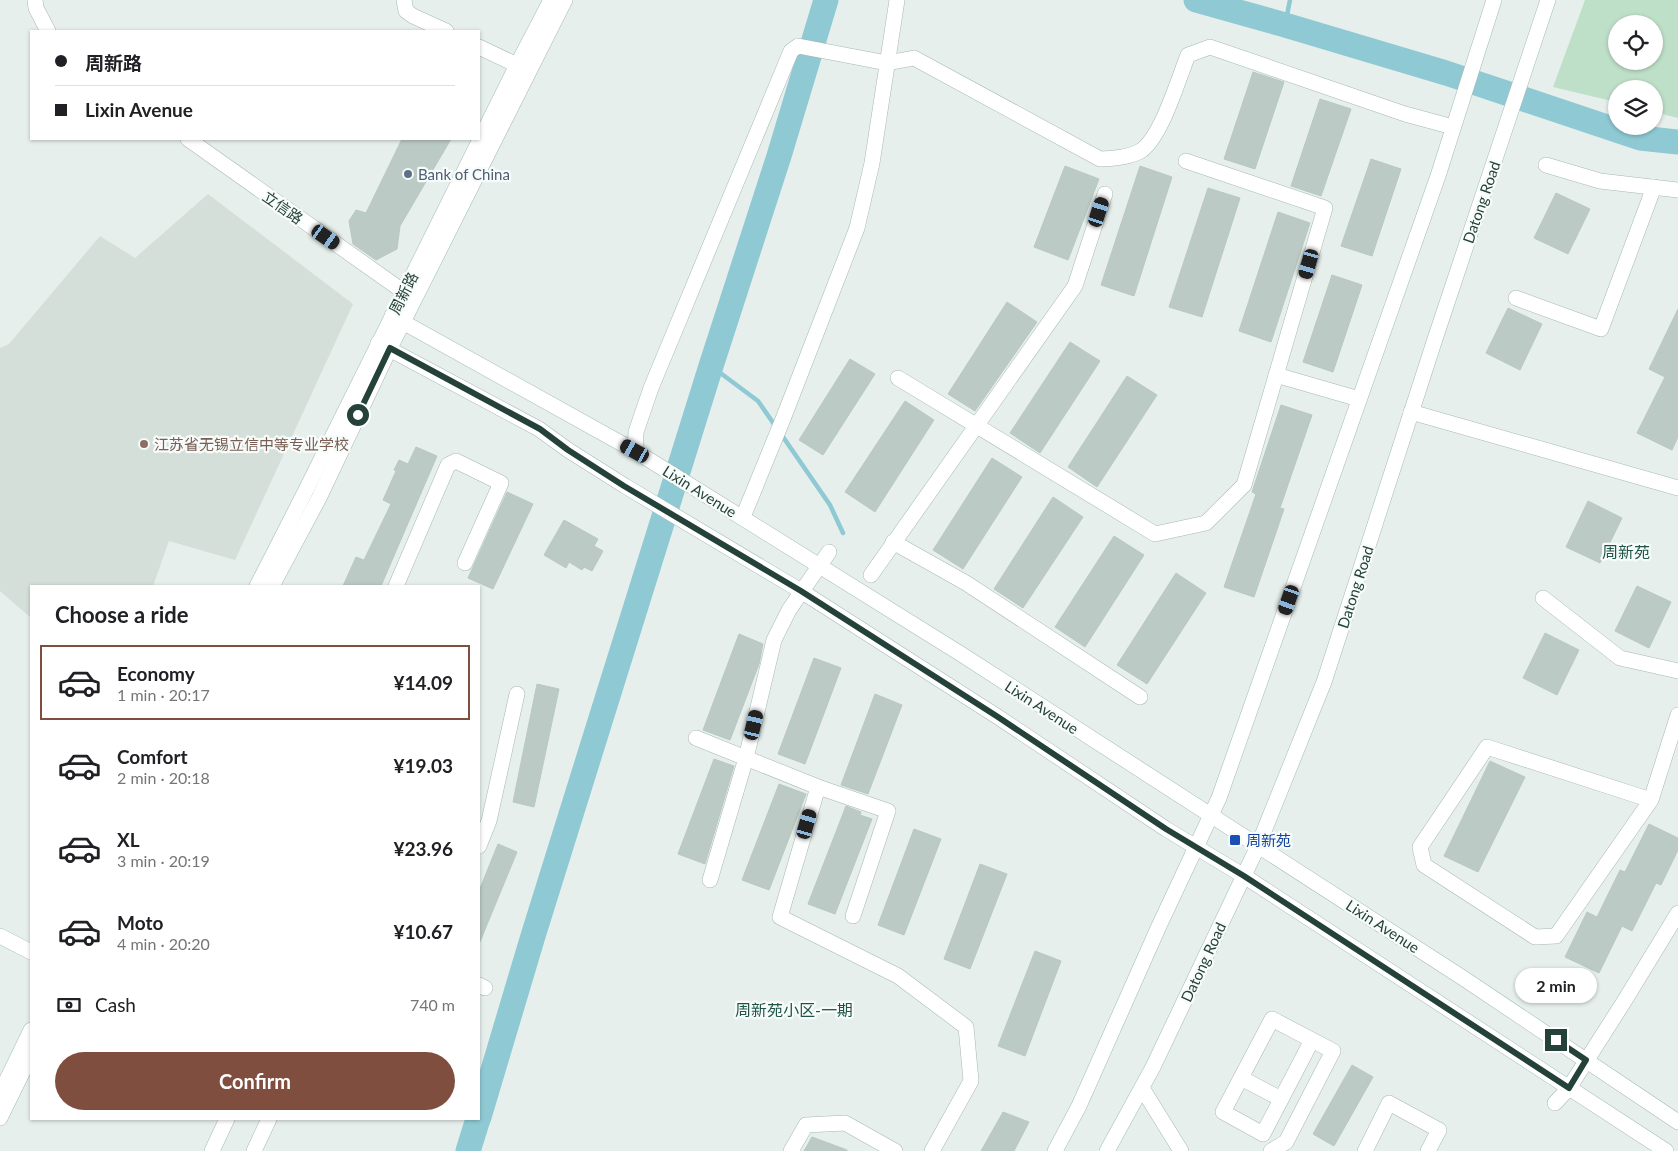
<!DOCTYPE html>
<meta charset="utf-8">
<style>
body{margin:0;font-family:Lato,"Noto Sans SC",sans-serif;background:#f6f6f6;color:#202124;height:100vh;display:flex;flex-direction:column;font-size:19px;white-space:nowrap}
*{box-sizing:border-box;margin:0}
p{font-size:16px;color:#757577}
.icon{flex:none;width:28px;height:28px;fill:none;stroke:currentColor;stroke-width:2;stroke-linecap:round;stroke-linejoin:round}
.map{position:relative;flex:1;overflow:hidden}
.drawer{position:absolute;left:30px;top:585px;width:450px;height:535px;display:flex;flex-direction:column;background:#fff;border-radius:0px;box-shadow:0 1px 4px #0004}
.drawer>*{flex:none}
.top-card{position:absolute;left:30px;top:30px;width:450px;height:110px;border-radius:0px;box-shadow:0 1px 4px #0004;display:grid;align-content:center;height:110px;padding:0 25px;background:#fff}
.fabs{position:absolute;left:1608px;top:15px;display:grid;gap:10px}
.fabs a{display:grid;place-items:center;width:55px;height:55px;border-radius:50%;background:#fff;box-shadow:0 1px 4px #0004;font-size:25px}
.end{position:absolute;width:22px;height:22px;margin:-11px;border:6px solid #24423a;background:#fff;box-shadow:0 0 0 2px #fff}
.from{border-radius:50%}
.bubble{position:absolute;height:35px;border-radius:18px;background:#fff;box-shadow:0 1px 4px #0004;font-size:16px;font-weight:700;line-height:35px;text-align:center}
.car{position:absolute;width:15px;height:30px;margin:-15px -8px;border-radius:6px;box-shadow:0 0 4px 1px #0007;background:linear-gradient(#222 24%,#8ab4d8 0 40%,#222 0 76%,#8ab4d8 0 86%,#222 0)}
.top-card b{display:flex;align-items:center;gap:18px;height:48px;font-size:19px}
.top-card b+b{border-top:1px solid #e0e0e0}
.top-card i{width:12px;height:12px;background:#202124}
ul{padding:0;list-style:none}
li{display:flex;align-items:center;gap:15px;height:75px;margin:0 10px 8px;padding:0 15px;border:2px solid transparent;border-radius:0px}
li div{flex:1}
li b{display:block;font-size:19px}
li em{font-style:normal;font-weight:700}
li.selected{border-color:#7f4e3f}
li>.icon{width:45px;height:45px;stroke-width:1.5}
h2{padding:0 25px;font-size:22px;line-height:60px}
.pay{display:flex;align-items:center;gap:12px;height:55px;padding:0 25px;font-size:19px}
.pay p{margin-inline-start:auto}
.button{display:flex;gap:10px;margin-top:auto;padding:10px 25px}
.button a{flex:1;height:58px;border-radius:30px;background:#7f4e3f;color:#fff;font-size:20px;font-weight:700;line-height:58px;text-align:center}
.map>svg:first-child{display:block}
</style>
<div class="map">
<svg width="1678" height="1151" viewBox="0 0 1678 1151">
<rect width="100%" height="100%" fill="#e6efeb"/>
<!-- built -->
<polygon fill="#d4dfda" points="208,194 353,304 235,560 169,541 153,586 31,586 31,618 0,591 0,348 9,344 100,236 135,258"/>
<!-- green -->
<path fill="#bfe0c8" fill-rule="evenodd" d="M 1585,0 L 1678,0 L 1678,118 L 1654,112 L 1654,89 L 1616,89 L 1616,102 L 1553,87 ZM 1616,24 L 1654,24 L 1654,61 L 1616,61 Z"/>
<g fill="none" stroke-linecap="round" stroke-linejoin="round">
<!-- stream -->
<g stroke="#8ec9d4" stroke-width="4.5">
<polyline points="1285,25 1290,0"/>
<polyline points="711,366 758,401 776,427"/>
<polyline points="781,434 830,505 843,533"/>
</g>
<!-- river -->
<g stroke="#8ec9d4" stroke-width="25">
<polyline points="1196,0 1285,25 1446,73 1640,138 1678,142"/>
<polyline points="479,1117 533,936 711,366 779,156 826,0"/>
<polyline points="468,1151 478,1119"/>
</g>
</g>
<!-- building -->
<g fill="#bbcac4" stroke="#b8c9c2">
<polygon points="1253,72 1284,82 1255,169 1224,159"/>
<polygon points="1320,99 1351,109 1321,196 1291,186"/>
<polygon points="402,139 451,139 400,226 397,249 376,260 353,244 349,221 356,210 366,213"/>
<polygon points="1371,159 1401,169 1372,256 1341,246"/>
<polygon points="1065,166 1099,179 1068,260 1034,247"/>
<polygon points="1140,166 1172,177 1134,296 1101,285"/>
<polygon points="1208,188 1240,198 1202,317 1169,307"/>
<polygon points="1556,193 1590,209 1568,254 1534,238"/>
<polygon points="1278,212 1310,223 1271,342 1239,331"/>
<polygon points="1332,275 1362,285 1333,372 1303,362"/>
<polygon points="1007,302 1037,322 975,411 948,394"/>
<polygon points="1508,308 1542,324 1520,370 1486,353"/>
<polygon points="1678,309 1678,437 1672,450 1637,433 1665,377 1649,369"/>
<polygon points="1070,342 1100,361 1040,453 1010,433"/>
<polygon points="850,359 875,374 823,455 799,440"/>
<polygon points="1127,376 1157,395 1097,487 1068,467"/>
<polygon points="905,401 934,420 875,512 845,492"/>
<polygon points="1281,405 1312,415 1280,508 1284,509 1254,597 1224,587 1256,494 1252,492"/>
<polygon points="416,447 437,456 381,586 343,586 356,557 364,560 391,504 383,500 396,471 394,470 399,460 408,464"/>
<polygon points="992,458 1022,477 963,569 933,550"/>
<polygon points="507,492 533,504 493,589 468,578"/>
<polygon points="1053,497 1083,517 1023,608 994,589"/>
<polygon points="1588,501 1622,518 1600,563 1566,547"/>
<polygon points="564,520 598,539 594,546 603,551 592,571 584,567 582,570 569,562 566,568 544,555"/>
<polygon points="1114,536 1144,555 1085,647 1055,627"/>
<polygon points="1176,573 1206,593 1147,684 1117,665"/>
<polygon points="1637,586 1671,602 1649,648 1615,631"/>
<polygon points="1545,633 1579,650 1557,695 1523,678"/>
<polygon points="739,634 763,644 759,664 730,740 703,730"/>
<polygon points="814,658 841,668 805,764 778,754"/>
<polygon points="537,684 559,689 534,807 513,802"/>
<polygon points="875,694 902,705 868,794 841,785"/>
<polygon points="714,759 734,766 705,864 678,854"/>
<polygon points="1490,761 1525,777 1478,872 1444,856"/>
<polygon points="779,784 806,794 769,890 742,880"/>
<polygon points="846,806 861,812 860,815 872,819 835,914 808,904"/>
<polygon points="1649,824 1678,838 1678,850 1661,885 1656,883 1632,931 1622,926 1599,973 1565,957 1587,912 1597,917 1620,870 1625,872"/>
<polygon points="914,829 941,839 904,935 878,925"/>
<polygon points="498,844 517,852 479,944 479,891"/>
<polygon points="980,864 1007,874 970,969 944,959"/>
<polygon points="1035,951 1061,961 1025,1056 998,1046"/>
<polygon points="1352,1065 1373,1077 1334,1146 1313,1134"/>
<polygon points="1003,1112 1029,1122 1014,1151 981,1151"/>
<polygon points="812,1137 847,1150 847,1151 804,1151"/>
</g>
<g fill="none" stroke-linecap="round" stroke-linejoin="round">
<defs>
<g id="street">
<polyline points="35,0 36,8 48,31"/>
<polyline points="404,0 406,11 413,16 446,31"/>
<polyline points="479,47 517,65"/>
<polyline points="188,139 404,292"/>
<polyline points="1546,165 1600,181 1678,190"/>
<polyline points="1516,298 1601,329 1654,187"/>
<polyline points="1276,375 1359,399"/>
<polyline points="898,378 1155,534 1206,523 1244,485 1325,208 1186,161"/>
<polyline points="1411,412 1678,488"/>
<path d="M 635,451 L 636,432 L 651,388 L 791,51 L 798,46 L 887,63 L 914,58 L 1100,159 C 1111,159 1132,157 1142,150 C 1162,135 1178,80 1188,55 L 1210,47 L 1405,114 L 1453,127"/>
<polyline points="743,517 783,419 857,228 872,163 897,0"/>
<polyline points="893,542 966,583 1140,697"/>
<polyline points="871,575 1075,286 1105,194"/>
<polyline points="396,586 448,465 456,461 501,483 465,563"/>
<polyline points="1543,598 1620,658 1678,671"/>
<polyline points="696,738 818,787 780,917 898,976 966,1027 971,1081 932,1151"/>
<polyline points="818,787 888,811 853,916"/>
<polyline points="1651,800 1487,747 1420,847 1424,865 1535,937 1556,936 1651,800 1678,715"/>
<polyline points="479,846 489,821 517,694"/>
<polyline points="710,880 746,758 774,640 789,610 829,552"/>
<polyline points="0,936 31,952"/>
<polyline points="479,985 485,988"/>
<polyline points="1241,1078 1281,1099"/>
<polyline points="1142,1088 1181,1151"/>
<polyline points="1555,1103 1569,1088 1625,1000 1678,913"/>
<polyline points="212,1151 227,1119"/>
<polyline points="254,1151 269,1119"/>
<polyline points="791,1151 806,1125 845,1123 895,1151"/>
<polyline points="1271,1151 1286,1142 1333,1051 1272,1019 1223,1112 1263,1134 1312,1040"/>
<polyline points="1365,1151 1389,1103 1439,1130 1428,1151"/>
</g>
<g id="secondary">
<polyline points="392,316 635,451 961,654 1463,978 1678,1122"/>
<polyline points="378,343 539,429 568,450 625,486 801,591 998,717 1166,829 1244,876 1666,1151"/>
<polyline points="257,586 306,490 517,65 551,0"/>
<polyline points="272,586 319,498 390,348 565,0"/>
<polyline points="0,1094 31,1030"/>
<polyline points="0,1118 31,1055"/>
<polyline points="1055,1151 1079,1106 1159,926 1219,798 1438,176 1494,0"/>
<polyline points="1107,1151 1153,1067 1258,846 1324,682 1436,336 1548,0"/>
</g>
</defs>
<!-- street casing -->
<use href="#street" stroke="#a8b8b2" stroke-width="16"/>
<!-- secondary casing -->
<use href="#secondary" stroke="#a4bbb3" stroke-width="16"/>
<!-- street -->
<use href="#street" stroke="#fff" stroke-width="15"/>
<!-- secondary -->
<use href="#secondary" stroke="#fff" stroke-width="15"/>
</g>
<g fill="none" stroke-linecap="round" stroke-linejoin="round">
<!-- route -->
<polyline stroke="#24423a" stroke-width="6" points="358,415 390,348 540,429 568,450 624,486 801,591 998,717 1166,829 1244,876 1569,1088 1586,1060 1556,1040"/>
</g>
<!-- markers -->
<circle fill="#5c6f8a" stroke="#f7fbf9" stroke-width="2" cx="408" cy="174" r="5"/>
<circle fill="#8d6e63" stroke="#f7fbf9" stroke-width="2" cx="144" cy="444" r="5"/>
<rect fill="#1a4fb4" stroke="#f7fbf9" stroke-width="2" x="1229" y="834" width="12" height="12" rx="2.5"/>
<g text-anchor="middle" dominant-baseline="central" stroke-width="4.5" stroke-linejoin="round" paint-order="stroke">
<!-- service labels -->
<g font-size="15" fill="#4e5e75" stroke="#f7fbf9" text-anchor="start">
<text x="418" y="174">Bank of China</text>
</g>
<!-- street labels -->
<g font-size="15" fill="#24423a" stroke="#f7fbf9">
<text transform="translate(1481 202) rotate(-71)">Datong Road</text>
<text transform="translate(283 207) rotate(35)">立信路</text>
<text transform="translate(403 293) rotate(-63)">周新路</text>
<text transform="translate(700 491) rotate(32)">Lixin Avenue</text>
<text transform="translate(1355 587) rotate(-72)">Datong Road</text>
<text transform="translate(1042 707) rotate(33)">Lixin Avenue</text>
<text transform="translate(1383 926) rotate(33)">Lixin Avenue</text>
<text transform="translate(1203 962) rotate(-65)">Datong Road</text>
</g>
<!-- education labels -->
<g font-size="15" fill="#785e54" stroke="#f7fbf9" text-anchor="start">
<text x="154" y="444">江苏省无锡立信中等专业学校</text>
</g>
<!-- transit labels -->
<g font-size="15" fill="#164399" stroke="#f7fbf9" text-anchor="start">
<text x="1246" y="840">周新苑</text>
</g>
<!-- neighbourhood labels -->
<g font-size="16" fill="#1f5548" stroke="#f7fbf9">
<text x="1626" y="551">周新苑</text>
<text x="794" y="1009">周新苑小区-一期</text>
</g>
</g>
</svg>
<div class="fabs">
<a><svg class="icon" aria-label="locate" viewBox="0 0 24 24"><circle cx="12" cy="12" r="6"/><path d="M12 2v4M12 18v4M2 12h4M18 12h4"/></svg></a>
<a><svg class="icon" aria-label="layers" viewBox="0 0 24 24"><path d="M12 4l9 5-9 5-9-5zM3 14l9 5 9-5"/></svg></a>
</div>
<i class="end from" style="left:358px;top:415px"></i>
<i class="end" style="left:1556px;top:1040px"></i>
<div class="bubble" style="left:1515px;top:968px;width:82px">2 min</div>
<i class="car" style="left:1099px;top:212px;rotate:18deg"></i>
<i class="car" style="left:326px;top:237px;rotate:125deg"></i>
<i class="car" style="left:1309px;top:264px;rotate:196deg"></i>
<i class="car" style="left:635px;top:451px;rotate:299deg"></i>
<i class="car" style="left:1289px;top:600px;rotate:199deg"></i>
<i class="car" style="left:754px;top:725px;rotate:13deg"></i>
<i class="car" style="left:807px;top:824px;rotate:16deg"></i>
<div class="top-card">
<b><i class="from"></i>周新路</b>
<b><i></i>Lixin Avenue</b>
</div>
<section class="drawer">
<h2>Choose a ride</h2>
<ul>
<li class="selected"><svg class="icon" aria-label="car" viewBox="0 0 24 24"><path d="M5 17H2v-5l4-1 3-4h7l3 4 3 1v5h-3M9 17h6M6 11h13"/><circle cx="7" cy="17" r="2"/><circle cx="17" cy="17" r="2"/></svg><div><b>Economy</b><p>1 min · 20:17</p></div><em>¥14.09</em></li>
<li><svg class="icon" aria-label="car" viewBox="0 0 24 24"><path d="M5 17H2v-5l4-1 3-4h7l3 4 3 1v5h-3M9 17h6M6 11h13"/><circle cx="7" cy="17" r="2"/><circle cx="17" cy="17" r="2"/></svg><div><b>Comfort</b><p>2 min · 20:18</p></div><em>¥19.03</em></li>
<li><svg class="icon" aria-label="car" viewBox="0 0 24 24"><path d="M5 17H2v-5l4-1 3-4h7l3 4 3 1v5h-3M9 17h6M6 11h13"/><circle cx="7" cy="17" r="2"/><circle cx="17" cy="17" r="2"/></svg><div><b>XL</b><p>3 min · 20:19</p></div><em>¥23.96</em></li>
<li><svg class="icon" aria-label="car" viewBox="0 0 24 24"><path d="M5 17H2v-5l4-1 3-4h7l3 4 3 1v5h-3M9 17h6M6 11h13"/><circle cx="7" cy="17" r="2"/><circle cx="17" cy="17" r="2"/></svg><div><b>Moto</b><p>4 min · 20:20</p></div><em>¥10.67</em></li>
</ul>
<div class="pay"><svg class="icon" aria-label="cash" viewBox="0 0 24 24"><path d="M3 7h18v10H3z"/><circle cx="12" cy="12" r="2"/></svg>Cash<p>740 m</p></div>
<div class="button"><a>Confirm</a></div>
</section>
</div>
